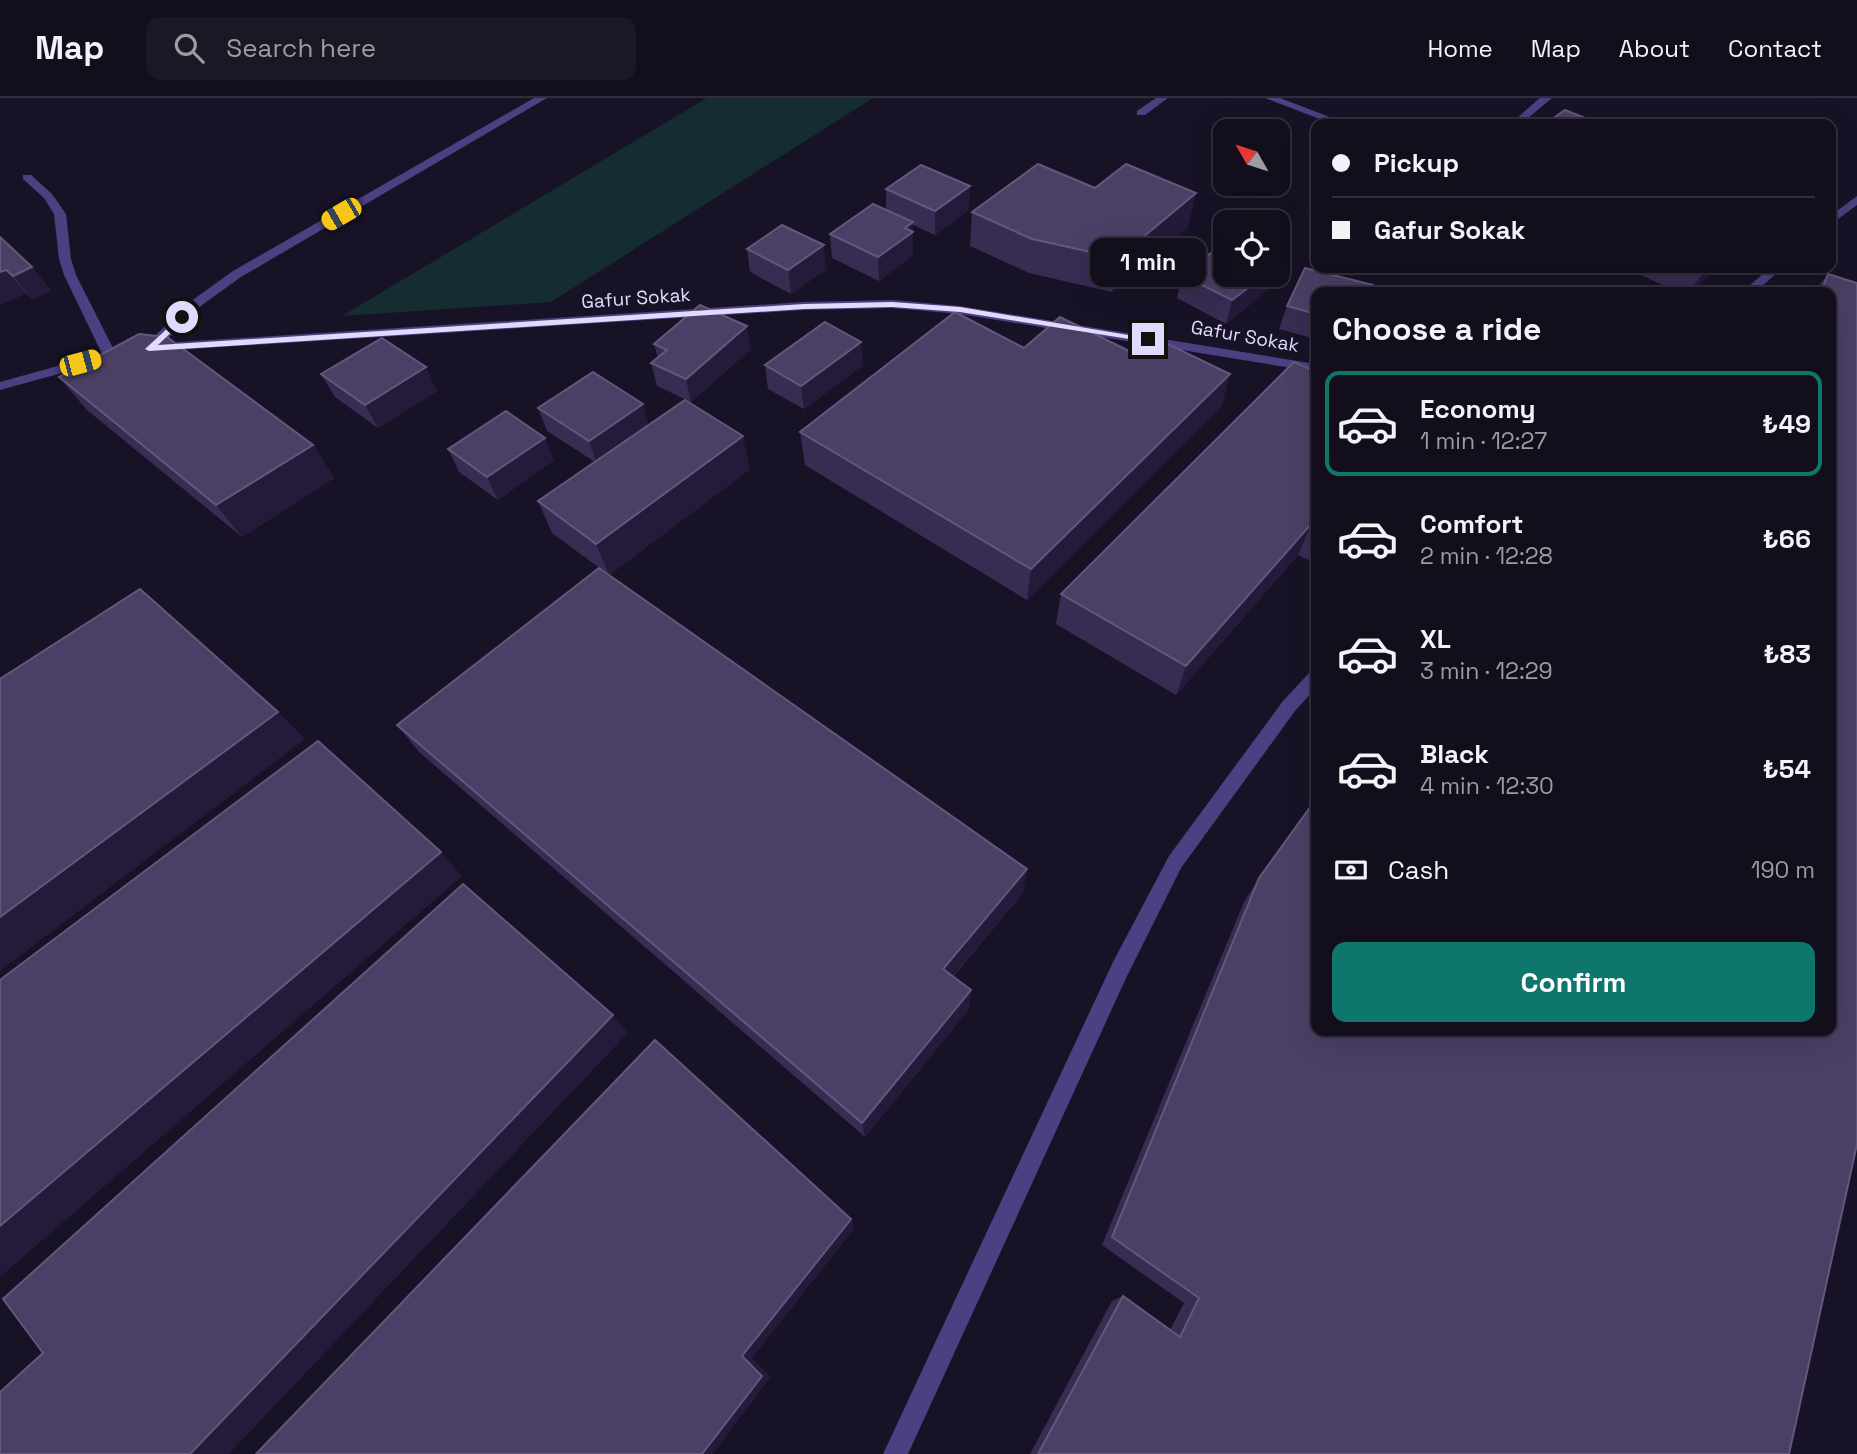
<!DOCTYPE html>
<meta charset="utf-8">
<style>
body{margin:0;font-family:"Space Grotesk",sans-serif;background:#1b1725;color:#f1f3f6;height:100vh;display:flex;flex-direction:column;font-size:26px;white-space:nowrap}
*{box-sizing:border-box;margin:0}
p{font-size:23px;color:#9c9ca3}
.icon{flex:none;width:38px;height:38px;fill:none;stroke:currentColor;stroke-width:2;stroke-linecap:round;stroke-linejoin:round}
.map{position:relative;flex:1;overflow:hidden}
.panel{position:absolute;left:1311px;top:189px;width:525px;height:749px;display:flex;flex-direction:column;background:#120e1c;border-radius:14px;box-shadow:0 7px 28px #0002,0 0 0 2px #312e3b}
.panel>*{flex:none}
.guide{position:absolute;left:1311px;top:21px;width:525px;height:154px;border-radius:14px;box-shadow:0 7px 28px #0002,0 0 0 2px #312e3b;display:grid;align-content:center;height:154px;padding:0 21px;background:#120e1c}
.needle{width:46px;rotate:309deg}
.tools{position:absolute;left:1213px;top:21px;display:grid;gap:14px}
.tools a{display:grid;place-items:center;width:77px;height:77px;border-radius:14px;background:#120e1c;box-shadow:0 7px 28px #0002,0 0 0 2px #312e3b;font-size:35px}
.end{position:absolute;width:32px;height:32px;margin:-16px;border:9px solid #e2dafc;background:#111;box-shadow:0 0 0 4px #111}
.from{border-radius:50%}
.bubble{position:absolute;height:49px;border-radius:14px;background:#120e1c;box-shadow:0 7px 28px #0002,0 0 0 2px #312e3b;font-size:23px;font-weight:700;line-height:49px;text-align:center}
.car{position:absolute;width:21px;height:42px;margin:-21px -10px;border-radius:9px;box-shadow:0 0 5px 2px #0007;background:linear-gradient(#f5c518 24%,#345 0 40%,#f5c518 0 76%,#345 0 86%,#f5c518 0)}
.guide b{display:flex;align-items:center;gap:24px;height:66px;font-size:26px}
.guide b+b{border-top:2px solid #312e3b}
.guide i{width:18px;height:18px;background:#f1f3f6}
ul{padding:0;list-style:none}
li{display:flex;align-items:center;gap:21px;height:105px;margin:0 14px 10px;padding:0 7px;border:4px solid transparent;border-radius:14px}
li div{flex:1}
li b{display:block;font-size:26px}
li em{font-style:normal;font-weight:700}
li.current{border-color:#0f766e}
li>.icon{width:63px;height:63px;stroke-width:1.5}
h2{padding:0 21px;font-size:32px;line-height:84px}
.pay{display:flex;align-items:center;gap:18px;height:77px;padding:0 21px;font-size:26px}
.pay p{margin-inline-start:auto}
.primary-button{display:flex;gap:14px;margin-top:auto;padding:14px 21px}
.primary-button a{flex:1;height:80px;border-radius:14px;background:#0f766e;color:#fff;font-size:28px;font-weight:700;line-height:80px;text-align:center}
header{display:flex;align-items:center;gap:42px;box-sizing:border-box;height:98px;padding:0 35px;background:#120e1c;border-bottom:2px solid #312e3b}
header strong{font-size:33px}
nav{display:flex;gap:38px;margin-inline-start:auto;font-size:24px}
.search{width:490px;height:63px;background:#1b1725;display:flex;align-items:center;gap:18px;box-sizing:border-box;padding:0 24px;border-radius:14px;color:#9c9ca3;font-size:26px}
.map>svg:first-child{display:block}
</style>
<header>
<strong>Map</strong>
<div class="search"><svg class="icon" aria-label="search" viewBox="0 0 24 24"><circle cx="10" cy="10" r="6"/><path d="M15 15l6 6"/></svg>Search here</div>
<nav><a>Home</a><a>Map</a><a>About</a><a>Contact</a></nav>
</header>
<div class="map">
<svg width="1857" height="1356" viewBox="0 0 1857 1356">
<rect width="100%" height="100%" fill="#181226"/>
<!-- green -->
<polygon fill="#152d30" points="707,0 873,0 551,204 342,218"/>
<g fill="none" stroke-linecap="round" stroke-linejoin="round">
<!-- lane -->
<polygon fill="#4b4081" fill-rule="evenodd" points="23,77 31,77 52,96 66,116 71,161 76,177 117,258 115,261 105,261 103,258 64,177 59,161 54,116 44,100 23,81"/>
<!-- street -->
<g fill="#4b4081" fill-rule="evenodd">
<polygon points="534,0 547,0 241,179 202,207 163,245 804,204 892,202 960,208 1316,266 1316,274 960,216 892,210 804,212 144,254 144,248 194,201 233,173"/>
<polygon points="1156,0 1168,0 1145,17 1137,17 1137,13"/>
<polygon points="1265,0 1280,0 1348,26 1333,26"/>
<polygon points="1540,0 1552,0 1521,26 1510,26"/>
<polygon points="1857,98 1857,107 1830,127 1830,118"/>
<polygon points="1770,170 1783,170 1755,194 1742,194"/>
<polygon points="108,254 113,255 113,261 0,292 0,284"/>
<polygon points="1316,572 1316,590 1295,613 1181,770 1127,878 908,1356 883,1356 1113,864 1169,758 1283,603 1310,574"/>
</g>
</g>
<!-- wall -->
<g fill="#392c53">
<polygon points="886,91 969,112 935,137 913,127 913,157 879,183 832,160 830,136 886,112"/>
<polygon points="972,114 1188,129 1112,194 1029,175 970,148"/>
<polygon points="0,139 32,169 51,193 32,201 26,195 0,207"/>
<polygon points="747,151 826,171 791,196 750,174"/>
<polygon points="1626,170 1717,170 1691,194 1678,194"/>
<polygon points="1828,176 1857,185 1857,1046 1789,1356 1030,1356 1112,1203 1123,1198 1170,1232 1184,1205 1102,1147 1244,804 1259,780 1316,701 1316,933 1830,933 1830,194 1813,194"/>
<polygon points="1182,177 1276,185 1226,226 1177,200"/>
<polygon points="1316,194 1316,241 1279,231 1287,208"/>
<polygon points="654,246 751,251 691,304 657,288 651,265 658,260"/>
<polygon points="1024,250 1131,254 1230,276 1221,309 1027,502 805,367 800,334"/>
<polygon points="765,267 863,267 804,311 768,291"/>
<polygon points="1316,274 1316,455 1308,462 1298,457 1176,597 1056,526 1061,496"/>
<polygon points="321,276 437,293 378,330 335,299"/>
<polygon points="59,279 313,347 334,380 242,439 87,312"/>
<polygon points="538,310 649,327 750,371 609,477 552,435 538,403 595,364 547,333"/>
<polygon points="448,351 554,362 498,402 459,374"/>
<polygon points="397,627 1023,795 953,879 971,892 969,911 865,1039 419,654"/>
</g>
<!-- shaded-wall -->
<g fill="#241a39">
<polygon points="970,88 969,112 935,137 935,113"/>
<polygon points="1196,95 1188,129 1112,194 1118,160"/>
<polygon points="913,124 913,157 879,183 878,159 905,130"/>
<polygon points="824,147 826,171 791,196 788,172"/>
<polygon points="1283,162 1276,185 1226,226 1232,202 1265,177 1278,177 1278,166"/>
<polygon points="32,169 51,193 32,201 13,178"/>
<polygon points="1708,170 1717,170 1691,194 1689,194 1703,175"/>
<polygon points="6,172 26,195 0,207 0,174"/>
<polygon points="747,228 751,251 691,304 686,281"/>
<polygon points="861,244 863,267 804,311 801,288"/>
<polygon points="426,269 437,293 378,330 365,307"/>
<polygon points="1230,276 1221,309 1027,502 1031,471"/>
<polygon points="643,306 649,329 597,366 589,343"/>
<polygon points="743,338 750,371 609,477 596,446"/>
<polygon points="545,340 554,362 498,402 487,379"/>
<polygon points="313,347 334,380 242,439 216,407"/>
<polygon points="1312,425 1298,457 1176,597 1186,568"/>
<polygon points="1316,444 1316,455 1308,462"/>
<polygon points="278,614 305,641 0,873 0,819"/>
<polygon points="441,754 462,778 0,1179 0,1128"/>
<polygon points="1027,771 1023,795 942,891 943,871"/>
<polygon points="971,892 969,911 865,1039 862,1025"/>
<polygon points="613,917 628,935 229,1356 190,1356"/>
<polygon points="851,1121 855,1130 752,1260 771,1279 713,1356 702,1356 742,1258"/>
</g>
<!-- building -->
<g fill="#4b3f65" stroke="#63577d" stroke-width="2">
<polygon points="1565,12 1600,26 1545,26"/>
<polygon points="1038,66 1095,90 1126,66 1196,95 1118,160 1032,141 972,114"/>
<polygon points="921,67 970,88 935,113 886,91"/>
<polygon points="873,106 913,124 905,130 913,134 878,159 830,136"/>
<polygon points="782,127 824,147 788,172 747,151"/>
<polygon points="0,139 32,169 13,178 6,172 0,174"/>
<polygon points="1225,144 1225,177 1265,177 1232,202 1182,177"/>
<polygon points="1278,159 1283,162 1278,166"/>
<polygon points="1305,170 1373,187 1370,194 1316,194 1316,216 1287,208"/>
<polygon points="1691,170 1708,170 1703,175"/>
<polygon points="1828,176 1857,185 1857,1046 1789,1356 1038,1356 1123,1198 1180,1239 1199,1200 1112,1139 1259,780 1316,701 1316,933 1830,933 1830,194 1821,194"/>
<polygon points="700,207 747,228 686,281 651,265 667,252 654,246"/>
<polygon points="955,214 1024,250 1060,219 1131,254 1149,237 1230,276 1031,471 800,334"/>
<polygon points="825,224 861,244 801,288 765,267"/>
<polygon points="139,236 167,239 313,347 216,407 59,279"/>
<polygon points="382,240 426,269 365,307 321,276"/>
<polygon points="1294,264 1316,274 1316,428 1312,425 1186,568 1061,496"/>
<polygon points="593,274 643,306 589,343 538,310"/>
<polygon points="685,302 743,338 596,446 538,403"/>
<polygon points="506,313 545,340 487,379 448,351"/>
<polygon points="599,470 1027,771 943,871 971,892 862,1025 397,627"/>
<polygon points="140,491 278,614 0,819 0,581"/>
<polygon points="318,643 441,754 0,1128 0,882"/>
<polygon points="463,786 613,917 190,1356 0,1356 0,1294 43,1255 3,1201"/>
<polygon points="655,942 851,1121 742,1258 762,1278 702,1356 256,1356"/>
</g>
<!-- route -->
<polygon fill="#e2dafc" points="892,204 960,209 1152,241 1148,244 960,214 892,209 804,211 149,253 145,251 182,217 185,221 158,247 804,206"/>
<g text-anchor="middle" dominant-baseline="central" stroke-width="6" stroke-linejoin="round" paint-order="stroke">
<!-- far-street labels -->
<g font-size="19" fill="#e2dafc" stroke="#181226">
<text transform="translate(636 200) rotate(-4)">Gafur Sokak</text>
<text transform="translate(1245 238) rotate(10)">Gafur Sokak</text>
</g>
</g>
</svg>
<div class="tools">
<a><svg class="needle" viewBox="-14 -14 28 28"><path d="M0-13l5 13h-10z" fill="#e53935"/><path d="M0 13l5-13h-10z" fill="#9c9ca3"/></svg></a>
<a><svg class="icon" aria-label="locate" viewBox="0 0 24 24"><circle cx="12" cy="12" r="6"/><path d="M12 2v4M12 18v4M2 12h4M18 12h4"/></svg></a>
</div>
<i class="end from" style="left:182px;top:219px"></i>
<i class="end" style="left:1148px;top:241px"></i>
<div class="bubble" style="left:1090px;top:140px;width:116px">1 min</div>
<i class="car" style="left:341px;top:116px;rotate:240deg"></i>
<i class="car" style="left:80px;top:265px;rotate:75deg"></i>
<div class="guide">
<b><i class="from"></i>Pickup</b>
<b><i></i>Gafur Sokak</b>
</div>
<section class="panel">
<h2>Choose a ride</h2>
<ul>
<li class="current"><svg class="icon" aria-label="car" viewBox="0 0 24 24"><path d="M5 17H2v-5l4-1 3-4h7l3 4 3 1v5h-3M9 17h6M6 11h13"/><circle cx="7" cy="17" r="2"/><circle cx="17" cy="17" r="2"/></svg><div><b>Economy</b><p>1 min · 12:27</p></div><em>₺49</em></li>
<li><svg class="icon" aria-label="car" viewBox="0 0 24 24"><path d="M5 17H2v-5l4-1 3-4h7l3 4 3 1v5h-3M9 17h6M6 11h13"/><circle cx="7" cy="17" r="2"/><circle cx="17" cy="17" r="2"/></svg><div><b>Comfort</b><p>2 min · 12:28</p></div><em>₺66</em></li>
<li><svg class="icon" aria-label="car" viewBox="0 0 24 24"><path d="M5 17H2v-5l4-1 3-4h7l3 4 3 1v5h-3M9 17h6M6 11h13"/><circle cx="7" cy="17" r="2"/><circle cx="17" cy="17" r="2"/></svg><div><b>XL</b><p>3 min · 12:29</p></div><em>₺83</em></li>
<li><svg class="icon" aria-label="car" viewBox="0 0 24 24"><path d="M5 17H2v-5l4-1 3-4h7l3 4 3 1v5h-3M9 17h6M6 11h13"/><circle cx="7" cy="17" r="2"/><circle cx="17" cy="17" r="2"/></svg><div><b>Black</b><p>4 min · 12:30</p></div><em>₺54</em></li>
</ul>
<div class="pay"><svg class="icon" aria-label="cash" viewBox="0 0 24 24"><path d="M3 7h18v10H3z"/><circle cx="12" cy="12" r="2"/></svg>Cash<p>190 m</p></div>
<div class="primary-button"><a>Confirm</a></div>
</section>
</div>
